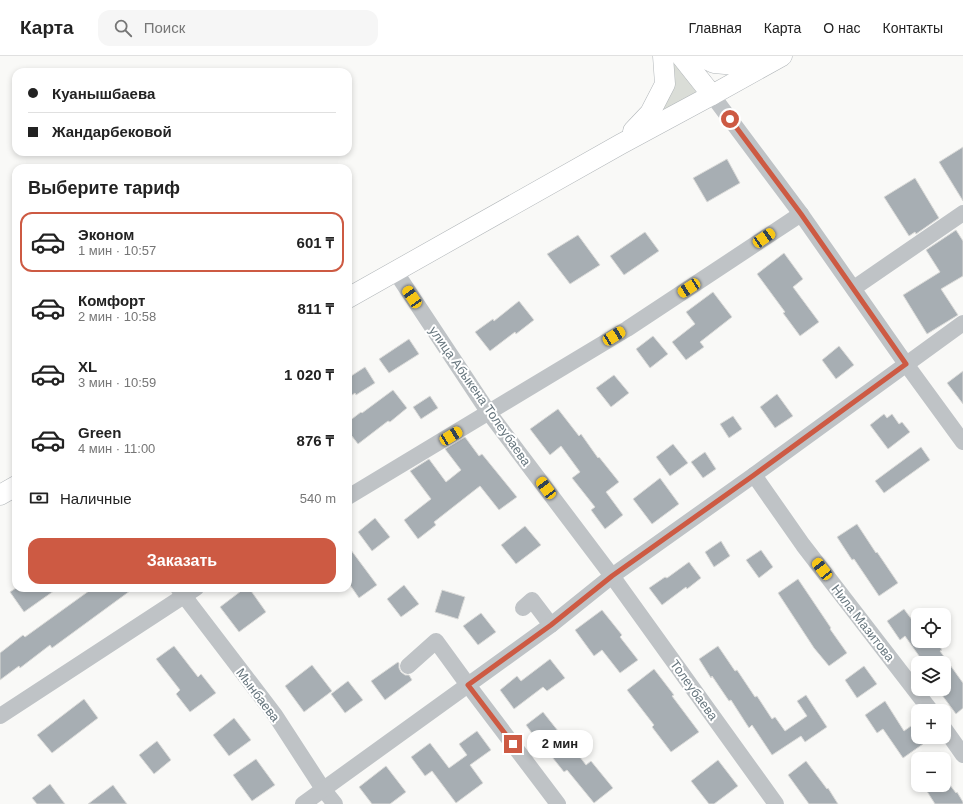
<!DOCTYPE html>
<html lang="ru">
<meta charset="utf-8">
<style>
body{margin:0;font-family:Arial,sans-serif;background:#f6f6f6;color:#222;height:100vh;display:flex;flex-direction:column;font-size:15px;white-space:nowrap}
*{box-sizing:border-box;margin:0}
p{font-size:13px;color:#767676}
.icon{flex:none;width:22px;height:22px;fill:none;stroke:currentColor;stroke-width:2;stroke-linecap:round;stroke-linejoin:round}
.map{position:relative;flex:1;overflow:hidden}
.sheet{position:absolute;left:12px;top:108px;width:340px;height:428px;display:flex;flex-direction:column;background:#fff;border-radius:12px;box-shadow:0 2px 6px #0003}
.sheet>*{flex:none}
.top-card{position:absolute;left:12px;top:12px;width:340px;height:88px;border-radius:12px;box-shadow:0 2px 6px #0003;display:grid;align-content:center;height:88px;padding:0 16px;background:#fff}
.fabs{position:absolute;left:911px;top:552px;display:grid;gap:8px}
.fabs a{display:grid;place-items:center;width:40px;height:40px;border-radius:8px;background:#fff;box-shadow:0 2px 6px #0003;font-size:20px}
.end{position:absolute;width:18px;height:18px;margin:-9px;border:5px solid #cd5a43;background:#fff;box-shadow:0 0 0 2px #fff}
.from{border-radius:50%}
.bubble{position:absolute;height:28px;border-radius:12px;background:#fff;box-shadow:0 2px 6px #0003;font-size:13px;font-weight:800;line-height:28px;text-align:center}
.car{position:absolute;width:12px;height:24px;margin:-12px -6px;border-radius:5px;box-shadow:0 0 3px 1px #0007;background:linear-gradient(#f5c518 24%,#345 0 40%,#f5c518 0 76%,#345 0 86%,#f5c518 0)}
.top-card b{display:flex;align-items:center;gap:14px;height:38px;font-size:15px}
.top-card b+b{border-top:1px solid #e0e0e0}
.top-card i{width:10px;height:10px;background:#222}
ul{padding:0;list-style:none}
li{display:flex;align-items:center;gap:12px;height:60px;margin:0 8px 6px;padding:0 8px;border:2px solid transparent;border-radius:12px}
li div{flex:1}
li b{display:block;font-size:15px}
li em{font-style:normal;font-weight:800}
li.current{border-color:#cd5a43}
li>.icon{width:36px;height:36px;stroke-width:1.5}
h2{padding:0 16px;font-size:18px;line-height:48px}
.pay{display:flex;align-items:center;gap:10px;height:44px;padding:0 16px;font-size:15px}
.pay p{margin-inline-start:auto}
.primary-button{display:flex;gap:8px;margin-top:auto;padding:8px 16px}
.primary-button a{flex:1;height:46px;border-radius:12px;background:#cd5a43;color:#fff;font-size:16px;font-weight:800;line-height:46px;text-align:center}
header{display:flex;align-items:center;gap:24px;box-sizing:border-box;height:56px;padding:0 20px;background:#fff;border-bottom:1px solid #e0e0e0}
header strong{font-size:19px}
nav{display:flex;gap:22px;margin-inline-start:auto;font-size:14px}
.search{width:280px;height:36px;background:#f6f6f6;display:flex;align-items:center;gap:10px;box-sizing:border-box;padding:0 14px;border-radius:12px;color:#767676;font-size:15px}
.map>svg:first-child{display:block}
</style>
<header>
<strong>Карта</strong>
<div class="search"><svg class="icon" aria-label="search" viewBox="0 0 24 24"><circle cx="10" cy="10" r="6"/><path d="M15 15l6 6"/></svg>Поиск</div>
<nav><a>Главная</a><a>Карта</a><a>О нас</a><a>Контакты</a></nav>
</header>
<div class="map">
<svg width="963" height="748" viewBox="0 0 963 748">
<rect width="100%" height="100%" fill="#f9f9f7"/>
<!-- green -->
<polygon fill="#daddd7" points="671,1 697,37 657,59"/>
<!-- building -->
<g fill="#a7aeb3" stroke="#dbdbd9">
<polygon points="963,91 963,145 939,106"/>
<polygon points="727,103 740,127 707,146 693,122"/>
<polygon points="915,122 939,162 916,178 915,176 909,180 884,141"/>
<polygon points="956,174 963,185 963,220 941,233 958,259 927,278 903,239 940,216 926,194"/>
<polygon points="645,176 659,195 624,219 610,200"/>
<polygon points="578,179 600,209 570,228 547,198"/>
<polygon points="784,197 803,223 793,231 819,266 800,280 783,257 785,256 757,218"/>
<polygon points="713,236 732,261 700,286 704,291 686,304 672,286 695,268 686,256"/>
<polygon points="519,245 534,264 516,278 515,276 490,295 475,276 493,263 494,265"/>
<polygon points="653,280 668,298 650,312 636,293"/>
<polygon points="409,283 419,298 389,317 379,303"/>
<polygon points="839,290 854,309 836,323 822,304"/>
<polygon points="365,311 375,327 356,339 355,337 348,342 348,322"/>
<polygon points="963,315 963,348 947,327"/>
<polygon points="614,319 629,337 611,351 596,332"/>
<polygon points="393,334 407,352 390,366 388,365 358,388 348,375 348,366 361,356 362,357"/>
<polygon points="777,338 793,360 775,372 760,351"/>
<polygon points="430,340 438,352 421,363 413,351"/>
<polygon points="558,353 579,380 581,378 598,402 599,401 619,426 606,436 623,459 605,473 591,454 595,451 572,422 580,416 561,390 550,399 530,373"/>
<polygon points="884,358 887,362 892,358 899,368 902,366 910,376 888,393 870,369"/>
<polygon points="733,360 742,373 729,382 720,368"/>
<polygon points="465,381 479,400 482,398 517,441 499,454 480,430 434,466 436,469 418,483 404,464 431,443 410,415 429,403 446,426 461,414 445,393"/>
<polygon points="673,388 688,407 670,420 656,401"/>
<polygon points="921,391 930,404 884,437 875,425"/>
<polygon points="705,396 716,413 703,422 691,406"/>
<polygon points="660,422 679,448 652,468 633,443"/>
<polygon points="375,462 390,481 372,495 358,476"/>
<polygon points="857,468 876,497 877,496 898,527 879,540 854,503 852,504 837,481"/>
<polygon points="525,470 541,489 516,508 501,489"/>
<polygon points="721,485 730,500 714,511 705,496"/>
<polygon points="348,490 377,529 359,542 348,526"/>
<polygon points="761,494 773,511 759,522 746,504"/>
<polygon points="689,506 701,522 687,533 686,531 662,549 649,532 665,521 667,522"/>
<polygon points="798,523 831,572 830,573 847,597 829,610 814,592 778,537"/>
<polygon points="404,529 419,548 401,561 387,543"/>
<polygon points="16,532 58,532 24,556 10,536"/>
<polygon points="93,532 134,532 52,592 50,589 20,612 19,610 0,624 0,597 23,579 25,581"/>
<polygon points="245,532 249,532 266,556 239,576 220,551"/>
<polygon points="442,534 465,541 458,563 435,556"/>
<polygon points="904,553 918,572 918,585 936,585 942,594 940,595 963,627 963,652 956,658 942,639 944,637 944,607 924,607 905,580 900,584 887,565"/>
<polygon points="602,554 622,579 620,581 638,604 620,617 602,594 594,600 575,574"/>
<polygon points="481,557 496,576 478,589 463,570"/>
<polygon points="174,590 198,621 201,618 216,637 190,656 176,638 180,634 156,603"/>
<polygon points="718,590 735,615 737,614 755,641 757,640 772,663 775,661 785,675 807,660 797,645 806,639 827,671 805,686 801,680 772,699 752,669 749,672 731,644 729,645 712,620 711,622 699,603"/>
<polygon points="550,603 565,622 547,635 543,631 514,653 500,634 517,620 521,625"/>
<polygon points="398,606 399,607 399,612 401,616 405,619 409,619 412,624 385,644 371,625"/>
<polygon points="312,609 332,635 304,656 285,630"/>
<polygon points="864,610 877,628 857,642 845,624"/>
<polygon points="654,613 674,639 672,640 699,676 671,696 652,671 654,669 627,634"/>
<polygon points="348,625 363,644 345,657 331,638"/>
<polygon points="84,643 98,662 52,697 37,679"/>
<polygon points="885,645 904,675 911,670 923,688 903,702 883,673 877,677 865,659"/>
<polygon points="543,656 566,685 567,684 586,709 591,705 613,732 594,747 567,714 564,716 541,687 540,688 526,669"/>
<polygon points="234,662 251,684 229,700 213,679"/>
<polygon points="477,675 491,694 470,709 483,727 456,747 432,715 425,720 411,701 430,687 449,712 467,699 459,688"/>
<polygon points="157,685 171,704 154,718 139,699"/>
<polygon points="256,703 275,729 252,745 233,719"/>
<polygon points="718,704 738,730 714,748 709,748 691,725"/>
<polygon points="806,705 827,733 828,732 838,748 809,748 788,719"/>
<polygon points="386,710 406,736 390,748 372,748 359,731"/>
<polygon points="50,728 65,748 37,748 32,742"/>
<polygon points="113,729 127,748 88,748"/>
<polygon points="923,729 950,729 956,737 957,736 963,746 963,748 935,748"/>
</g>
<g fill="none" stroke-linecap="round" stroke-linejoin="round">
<defs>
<g id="major">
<polyline points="681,0 712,39"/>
<polyline points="699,0 714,7 736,9 763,3"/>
<polyline points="633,75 650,57 665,28 663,0"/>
<polyline points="348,242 621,88 712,39 782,0"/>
<polyline points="0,439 16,430"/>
</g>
</defs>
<!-- major casing -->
<use href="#major" stroke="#b1b6b9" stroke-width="21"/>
<!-- minor -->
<g stroke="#bfc3c6" stroke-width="16">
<polyline points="712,39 801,158 906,308 963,386"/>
<polyline points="395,215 489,357 612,520 776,748"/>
<polyline points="854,232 963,157"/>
<polyline points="754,419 803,489 931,655"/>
<polyline points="348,441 627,273 801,158"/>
<polyline points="178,532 275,659 323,733 335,748"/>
<polyline points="523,552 532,544 551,569"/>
<polyline points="408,610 436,585 468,629 558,748"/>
<polyline points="0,660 196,532"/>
<polyline points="944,672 963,699"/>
<polyline points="303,748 551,569 612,520 754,419 963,267"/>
</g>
<!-- major -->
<use href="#major" stroke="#fff" stroke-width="20"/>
</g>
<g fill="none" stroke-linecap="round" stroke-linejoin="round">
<!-- route -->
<polyline stroke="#cd5a43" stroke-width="5" points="513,688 468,629 551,569 612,520 754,419 906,308 801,158 730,63"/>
</g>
<g text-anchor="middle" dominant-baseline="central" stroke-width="4" stroke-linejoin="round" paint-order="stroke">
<!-- street labels -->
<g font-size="13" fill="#67767e" stroke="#fff">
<text transform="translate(480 340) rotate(55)">улица Абыкена Толеубаева</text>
<text transform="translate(863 567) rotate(52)">Нила Мазитова</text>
<text transform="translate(694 634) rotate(54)">Толеубаева</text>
<text transform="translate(258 639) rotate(53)">Мынбаева</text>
</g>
</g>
</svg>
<div class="fabs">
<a><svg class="icon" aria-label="locate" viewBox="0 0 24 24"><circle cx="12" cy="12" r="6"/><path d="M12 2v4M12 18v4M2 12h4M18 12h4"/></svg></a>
<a><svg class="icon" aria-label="layers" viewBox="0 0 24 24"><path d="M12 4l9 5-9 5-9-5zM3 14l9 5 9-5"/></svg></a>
<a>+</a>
<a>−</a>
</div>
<i class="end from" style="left:730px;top:63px"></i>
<i class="end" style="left:513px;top:688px"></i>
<div class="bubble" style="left:527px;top:674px;width:66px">2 мин</div>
<i class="car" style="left:764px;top:182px;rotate:56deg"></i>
<i class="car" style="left:689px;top:232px;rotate:237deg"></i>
<i class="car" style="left:412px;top:241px;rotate:326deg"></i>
<i class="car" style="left:614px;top:280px;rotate:58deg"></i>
<i class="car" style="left:451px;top:380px;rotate:59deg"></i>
<i class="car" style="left:546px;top:432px;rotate:323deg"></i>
<i class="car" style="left:822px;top:513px;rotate:322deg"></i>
<div class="top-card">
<b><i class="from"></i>Куанышбаева</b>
<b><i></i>Жандарбековой</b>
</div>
<section class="sheet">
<h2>Выберите тариф</h2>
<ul>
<li class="current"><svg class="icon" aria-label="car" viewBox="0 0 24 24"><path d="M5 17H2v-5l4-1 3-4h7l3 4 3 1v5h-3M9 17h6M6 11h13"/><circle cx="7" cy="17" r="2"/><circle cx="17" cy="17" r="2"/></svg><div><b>Эконом</b><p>1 мин · 10:57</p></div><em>601 ₸</em></li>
<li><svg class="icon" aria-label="car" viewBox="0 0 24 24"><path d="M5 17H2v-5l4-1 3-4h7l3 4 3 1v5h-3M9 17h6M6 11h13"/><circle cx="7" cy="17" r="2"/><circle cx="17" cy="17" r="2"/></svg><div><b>Комфорт</b><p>2 мин · 10:58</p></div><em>811 ₸</em></li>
<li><svg class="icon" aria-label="car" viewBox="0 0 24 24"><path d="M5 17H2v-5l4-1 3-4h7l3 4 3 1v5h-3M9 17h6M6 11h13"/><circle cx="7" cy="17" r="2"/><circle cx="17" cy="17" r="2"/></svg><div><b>XL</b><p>3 мин · 10:59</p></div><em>1 020 ₸</em></li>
<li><svg class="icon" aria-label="car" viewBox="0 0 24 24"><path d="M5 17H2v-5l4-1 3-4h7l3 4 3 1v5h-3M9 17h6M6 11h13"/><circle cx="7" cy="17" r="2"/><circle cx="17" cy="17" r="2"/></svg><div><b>Green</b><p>4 мин · 11:00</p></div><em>876 ₸</em></li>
</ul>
<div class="pay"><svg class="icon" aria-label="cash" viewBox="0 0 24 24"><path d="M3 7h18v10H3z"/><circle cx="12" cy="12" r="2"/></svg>Наличные<p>540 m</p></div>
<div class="primary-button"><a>Заказать</a></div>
</section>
</div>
